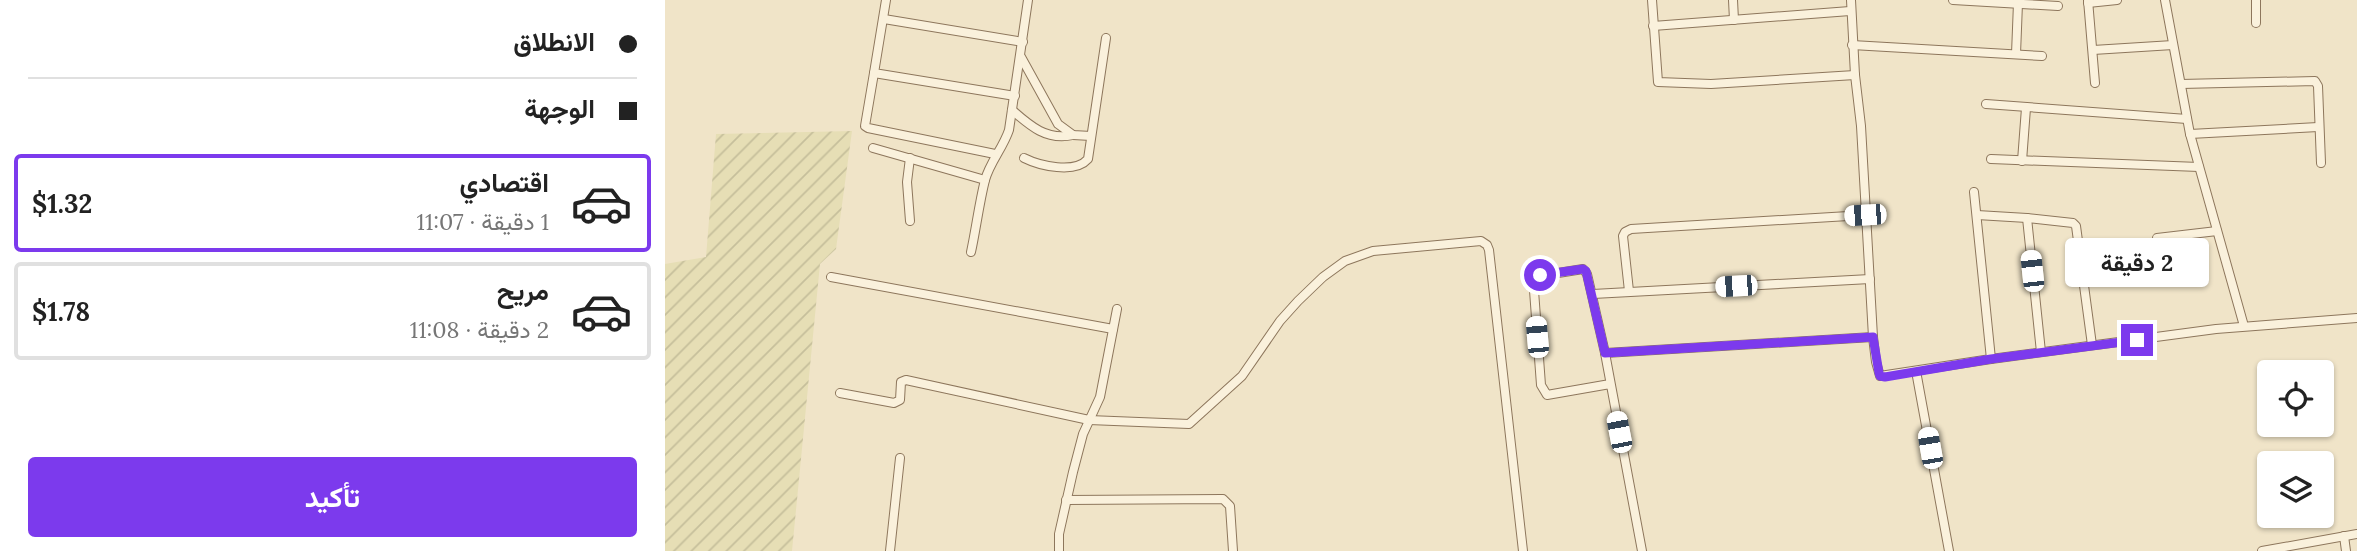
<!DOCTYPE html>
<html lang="ar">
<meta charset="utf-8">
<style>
body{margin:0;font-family:Lora,Vazirmatn,serif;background:#f2f2f2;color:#222;direction:rtl;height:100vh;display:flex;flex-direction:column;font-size:26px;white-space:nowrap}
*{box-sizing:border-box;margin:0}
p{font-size:23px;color:#767676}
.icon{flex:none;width:38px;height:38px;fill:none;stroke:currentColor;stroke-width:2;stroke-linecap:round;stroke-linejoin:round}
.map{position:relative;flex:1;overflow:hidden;direction:ltr}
.side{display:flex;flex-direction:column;background:#fff;width:665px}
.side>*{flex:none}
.top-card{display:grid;align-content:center;height:154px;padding:0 28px;background:#fff}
.fabs{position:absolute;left:1592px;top:360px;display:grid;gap:14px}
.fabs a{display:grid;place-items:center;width:77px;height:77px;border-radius:7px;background:#fff;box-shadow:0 2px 5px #0004;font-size:35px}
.end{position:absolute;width:32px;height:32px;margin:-16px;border:9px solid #7c3aed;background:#fff;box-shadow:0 0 0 4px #fff}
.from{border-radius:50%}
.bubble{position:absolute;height:49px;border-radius:7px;background:#fff;box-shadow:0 2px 5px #0004;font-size:23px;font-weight:700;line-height:49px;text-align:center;direction:rtl}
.car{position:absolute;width:21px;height:42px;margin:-21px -10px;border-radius:9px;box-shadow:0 0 5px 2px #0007;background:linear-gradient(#fff 24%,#345 0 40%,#fff 0 76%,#345 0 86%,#fff 0)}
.top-card b{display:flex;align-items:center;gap:24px;height:66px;font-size:26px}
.top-card b+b{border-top:2px solid #e0e0e0}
.top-card i{width:18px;height:18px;background:#222}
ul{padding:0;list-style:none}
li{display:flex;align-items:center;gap:21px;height:98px;margin:0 14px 10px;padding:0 14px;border:4px solid #e0e0e0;border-radius:7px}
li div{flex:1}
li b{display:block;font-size:26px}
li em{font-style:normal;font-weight:700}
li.active{border-color:#7c3aed}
li>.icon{width:63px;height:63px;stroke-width:1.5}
.cta{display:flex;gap:14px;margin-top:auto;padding:14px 28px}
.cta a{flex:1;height:80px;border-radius:7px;background:#7c3aed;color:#fff;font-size:28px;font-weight:700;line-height:80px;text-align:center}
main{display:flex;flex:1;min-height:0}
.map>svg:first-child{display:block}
</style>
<main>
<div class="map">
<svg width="1692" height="551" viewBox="0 0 1692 551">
<defs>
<pattern id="farmland-furrows" width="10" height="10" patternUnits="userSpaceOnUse" patternTransform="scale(1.75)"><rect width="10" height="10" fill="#e6deb5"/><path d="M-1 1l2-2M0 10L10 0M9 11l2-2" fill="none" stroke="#c6bf9b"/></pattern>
</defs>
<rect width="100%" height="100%" fill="#f0e4c8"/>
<!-- farmland -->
<polygon fill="url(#farmland-furrows)" points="187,131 171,249 155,264 127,551 0,551 0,264 41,257 51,134"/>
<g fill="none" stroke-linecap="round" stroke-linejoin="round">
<defs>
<g id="minor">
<polyline points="221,0 209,73 350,96"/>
<polyline points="987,0 993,82 1046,84 1190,75"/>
<polyline points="1068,0 1069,20"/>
<polyline points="1186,0 1190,75 1196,126 1208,337 1211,362 1215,376 1326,359 1551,329 1692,318"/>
<polyline points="1288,0 1393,6"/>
<polyline points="1423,0 1430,83"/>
<polyline points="1500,0 1525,134 1579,326"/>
<polyline points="1591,0 1591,23"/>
<polyline points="1423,3 1452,0"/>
<polyline points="219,19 358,42"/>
<polyline points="988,26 1185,11"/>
<polyline points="1187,45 1377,56"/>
<polyline points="1428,50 1508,45"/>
<polyline points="1351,54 1353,3"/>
<polyline points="356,57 393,124 408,135 426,136"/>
<polyline points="209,73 200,126 203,128 330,154"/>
<polyline points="1516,84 1650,81 1653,86 1656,163"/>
<polyline points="1321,104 1522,119"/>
<path d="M 347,110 C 365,126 382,141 408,135"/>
<polyline points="1525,134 1653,127"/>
<polyline points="208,148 320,180"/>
<polyline points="245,158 242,182 245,221"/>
<path d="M 359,158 C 375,166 410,174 423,159 L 441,38"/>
<polyline points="1326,159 1534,167"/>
<polyline points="1357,161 1361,108"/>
<polyline points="1309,192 1326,359"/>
<polyline points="1312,215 1362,218 1408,223 1411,226 1427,345"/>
<polyline points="1362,218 1376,352"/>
<polyline points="1492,238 1552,231"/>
<path d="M 306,252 C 311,229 314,204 320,180 C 325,162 338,148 344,130 L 363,0"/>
<polyline points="166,277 448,329"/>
<polyline points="964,291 958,236 960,232 966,229 1200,215"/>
<polyline points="928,294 1205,279"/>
<polyline points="940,353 1208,337"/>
<polyline points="1251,371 1284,551"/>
<polyline points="945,384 882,395 876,385 868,277 918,269 922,274 940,353 977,551"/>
<polyline points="175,393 229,403 235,400 236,382 241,380 424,420 524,424 577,376 615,321 633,301 658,277 680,261 708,251 816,241 822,245 824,250 858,551"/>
<polyline points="401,500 558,499 565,506 568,551"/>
<polyline points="1679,536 1681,551"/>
<polyline points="225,551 235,458"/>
<polyline points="394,551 394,534 408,472 418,434 435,397 452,309"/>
<polyline points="1597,551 1692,534"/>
</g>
</defs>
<!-- minor casing -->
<use href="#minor" stroke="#8d765c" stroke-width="10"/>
<!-- minor -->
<use href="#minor" stroke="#faf1dc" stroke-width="8"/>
</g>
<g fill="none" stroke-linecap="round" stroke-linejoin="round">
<!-- route -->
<polyline stroke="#7c3aed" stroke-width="9" points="875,275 918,269 921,271 940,353 1208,337 1214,373 1215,376 1220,377 1326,359 1472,340"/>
</g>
</svg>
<div class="fabs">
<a><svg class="icon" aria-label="locate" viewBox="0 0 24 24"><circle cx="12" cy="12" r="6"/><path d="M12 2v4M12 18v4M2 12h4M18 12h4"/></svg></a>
<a><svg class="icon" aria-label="layers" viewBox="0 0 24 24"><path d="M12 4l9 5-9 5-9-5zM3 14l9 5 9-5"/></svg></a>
</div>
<i class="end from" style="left:875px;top:275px"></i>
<i class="end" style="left:1472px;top:340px"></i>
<div class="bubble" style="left:1400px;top:238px;width:144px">2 دقيقة</div>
<i class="car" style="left:1200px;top:215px;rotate:267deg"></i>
<i class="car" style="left:1367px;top:271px;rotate:354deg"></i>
<i class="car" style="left:1071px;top:286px;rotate:267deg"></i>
<i class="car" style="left:872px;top:337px;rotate:355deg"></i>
<i class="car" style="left:954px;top:432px;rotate:349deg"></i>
<i class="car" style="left:1265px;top:448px;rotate:350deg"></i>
</div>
<section class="side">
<div class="top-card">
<b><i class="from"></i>الانطلاق</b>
<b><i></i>الوجهة</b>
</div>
<ul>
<li class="active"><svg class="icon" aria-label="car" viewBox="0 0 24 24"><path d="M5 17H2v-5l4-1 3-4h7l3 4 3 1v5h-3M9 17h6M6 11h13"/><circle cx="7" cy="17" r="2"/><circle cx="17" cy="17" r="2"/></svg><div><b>اقتصادي</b><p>1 دقيقة · 11:07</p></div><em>$1.32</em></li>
<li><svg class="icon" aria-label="car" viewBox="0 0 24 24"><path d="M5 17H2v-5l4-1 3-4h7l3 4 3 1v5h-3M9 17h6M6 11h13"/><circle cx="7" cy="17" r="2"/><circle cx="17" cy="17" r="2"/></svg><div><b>مريح</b><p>2 دقيقة · 11:08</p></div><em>$1.78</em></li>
</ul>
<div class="cta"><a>تأكيد</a></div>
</section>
</main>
